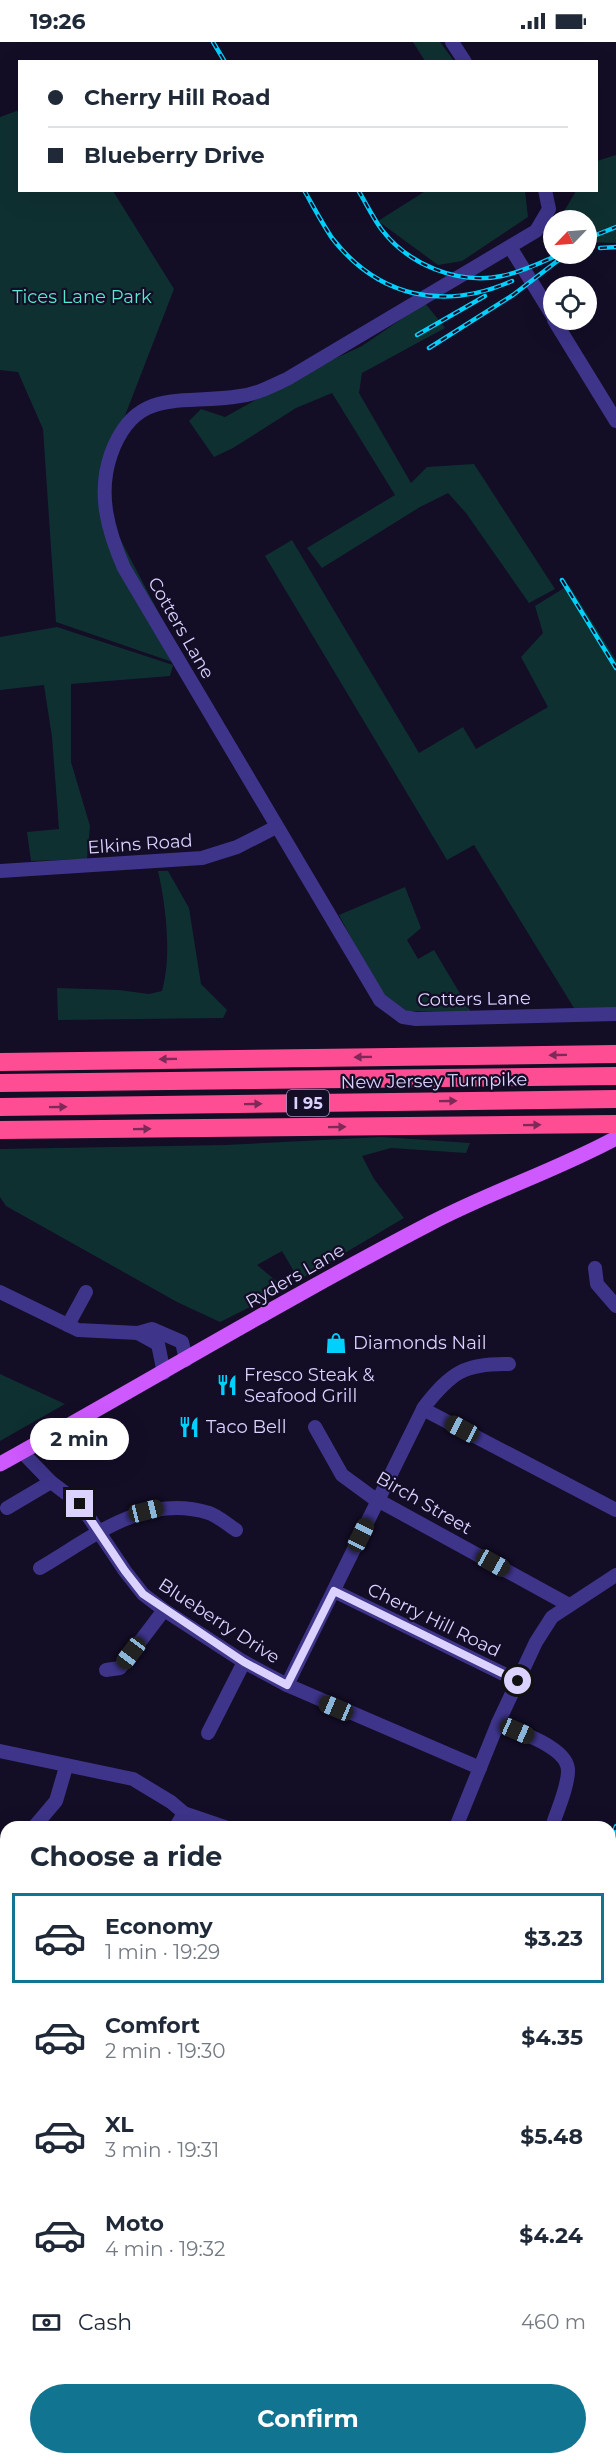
<!DOCTYPE html>
<meta charset="utf-8">
<style>
body{margin:0;font-family:Montserrat,sans-serif;background:#f6f6f7;color:#1f2937;height:100vh;display:flex;flex-direction:column;font-size:22px;white-space:nowrap}
*{box-sizing:border-box;margin:0}
p{font-size:20px;color:#747a83}
.icon{flex:none;width:33px;height:33px;fill:none;stroke:currentColor;stroke-width:2;stroke-linecap:round;stroke-linejoin:round}
.map{position:relative;flex:1;overflow:hidden}
.details{position:absolute;left:0px;top:1779px;width:616px;height:644px;display:flex;flex-direction:column;background:#fff;border-radius:18px 18px 0 0;box-shadow:0 6px 24px #0002}
.details>*{flex:none}
.hud{position:absolute;left:18px;top:18px;width:580px;height:132px;border-radius:0px;box-shadow:0 6px 24px #0002;display:grid;align-content:center;height:132px;padding:0 30px;background:#fff}
.needle{width:39px;rotate:245deg}
.tools{position:absolute;left:543px;top:168px;display:grid;gap:12px}
.tools a{display:grid;place-items:center;width:54px;height:54px;border-radius:50%;background:#fff;box-shadow:0 6px 24px #0002;font-size:30px}
.end{position:absolute;width:27px;height:27px;margin:-14px;border:8px solid #dbd2ff;background:#111;box-shadow:0 0 0 3px #111}
.from{border-radius:50%}
.bubble{position:absolute;height:42px;border-radius:21px;background:#fff;box-shadow:0 6px 24px #0002;font-size:20px;font-weight:700;line-height:42px;text-align:center}
.car{position:absolute;width:18px;height:36px;margin:-18px -9px;border-radius:8px;box-shadow:0 0 4px 2px #0007;background:linear-gradient(#222 24%,#8ab4d8 0 40%,#222 0 76%,#8ab4d8 0 86%,#222 0)}
.hud b{display:flex;align-items:center;gap:21px;height:57px;font-size:22px}
.hud b+b{border-top:2px solid #e0e1e3}
.hud i{width:15px;height:15px;background:#1f2937}
ul{padding:0;list-style:none}
li{display:flex;align-items:center;gap:18px;height:90px;margin:0 12px 9px;padding:0 18px;border:3px solid transparent;border-radius:0px}
li div{flex:1}
li b{display:block;font-size:22px}
li em{font-style:normal;font-weight:700}
li.selected{border-color:#117490}
li>.icon{width:54px;height:54px;stroke-width:1.5}
h2{padding:0 30px;font-size:27px;line-height:72px}
.pay{display:flex;align-items:center;gap:15px;height:66px;padding:0 30px;font-size:22px}
.pay p{margin-inline-start:auto}
.button{display:flex;gap:12px;margin-top:auto;padding:12px 30px}
.button a{flex:1;height:69px;border-radius:36px;background:#117490;color:#fff;font-size:24px;font-weight:700;line-height:69px;text-align:center}
.status{display:flex;justify-content:space-between;align-items:center;height:42px;padding:0 30px;background:#fff;direction:ltr}
.status svg{height:16px;fill:currentColor}
.map>svg:first-child{display:block}
</style>
<div class="status"><b>19:26</b><svg viewBox="0 0 49 12"><path d="M0 12V9h3v3zM5 12V6h3v6zM10 12V3h3v9zM15 12V0h3v12zM26 1h20v11H26zM47 4h2v5h-2z"/></svg></div>
<div class="map">
<svg width="616" height="2422" viewBox="0 0 616 2422">
<rect width="100%" height="100%" fill="#130d26"/>
<!-- green -->
<g fill="#0f3031">
<polygon points="413,0 440,0 454,19 425,19"/>
<polygon points="19,68 20,148 113,149 174,247 114,402 106,470 187,625 56,580 43,387 18,330 0,328 0,75"/>
<polygon points="616,113 616,201 587,200 586,178 559,178 576,149 597,148 597,119"/>
<polygon points="427,148 525,149 528,175 462,219 438,223 378,179"/>
<polygon points="425,261 445,286 362,331 359,351 411,441 427,425 474,422 555,547 529,561 466,471 448,451 420,465 322,526 307,506 395,453 332,351 296,366 233,406 214,415 189,379 201,367 225,375 304,331 362,304"/>
<polygon points="292,498 419,711 463,685 476,707 548,665 521,615 543,591 535,564 569,543 616,618 616,970 577,971 474,803 447,818 265,514"/>
<polygon points="57,585 173,623 170,634 71,642 71,720 90,784 87,817 31,819 27,790 59,787 52,695 44,643 0,648 0,595"/>
<path d="M 158,829 L 168,829 L 189,866 L 201,942 L 227,968 L 223,976 L 58,978 L 57,946 L 119,948 L 149,952 L 162,949 C 172,914 166,864 158,829 Z"/>
<polygon points="405,845 421,886 407,898 418,917 434,908 471,970 407,969 380,950 339,873"/>
<polygon points="381,1095 470,1101 466,1111 391,1106 362,1114 374,1137 404,1176 299,1238 282,1209 257,1223 286,1247 220,1280 177,1260 6,1164 0,1155 0,1107 225,1103"/>
<polygon points="0,1332 65,1362 0,1399"/>
<polygon points="610,1881 616,1883 616,2071 611,2072"/>
<polygon points="416,2417 478,2417 490,2422 414,2422"/>
</g>
<g fill="none" stroke-linecap="round" stroke-linejoin="round">
<!-- minor -->
<g stroke="#3e348a" stroke-width="14">
<polyline points="452,0 465,20"/>
<path d="M 545,148 L 549,167 L 536,189 L 287,337 C 272,344 257,352 240,354 C 182,364 136,343 111,412 C 97,452 108,489 124,526 L 380,958 L 403,975 L 416,977 L 616,972"/>
<polyline points="510,205 554,276"/>
<polyline points="554,278 616,379"/>
<polyline points="0,829 202,816 237,805 276,785"/>
<polyline points="595,1226 597,1242 616,1264"/>
<polyline points="0,1250 78,1288 138,1291 152,1287 182,1300 186,1318"/>
<polyline points="68,1283 86,1250"/>
<polyline points="138,1291 158,1302 164,1331"/>
<polyline points="423,1367 616,1468"/>
<polyline points="315,1385 342,1433 372,1455 569,1563"/>
<polyline points="22,1410 51,1440 80,1462 125,1529 143,1552 164,1568 244,1620 287,1643 480,1726"/>
<polyline points="7,1466 51,1440"/>
<path d="M 40,1526 C 93,1495 144,1451 209,1471 C 218,1474 228,1483 236,1488"/>
<polyline points="334,1549 518,1639"/>
<polyline points="106,1628 120,1626 164,1568"/>
<path d="M 287,1643 L 424,1365 C 451,1331 464,1321 509,1322"/>
<path d="M 498,1681 C 517,1690 570,1705 568,1730 C 567,1749 557,1768 552,1785"/>
<polyline points="208,1691 244,1620"/>
<polyline points="0,1709 133,1737 171,1760 184,1771 225,1785"/>
<polyline points="34,1785 56,1759 66,1725"/>
<polyline points="176,1785 184,1771"/>
<polyline points="456,1785 498,1681 536,1600 552,1575 616,1533"/>
<polyline points="0,1828 6,1816"/>
<polyline points="610,1885 616,1887"/>
<polyline points="0,2074 6,2077"/>
<polyline points="0,2280 6,2281"/>
<polyline points="0,2382 6,2366"/>
<polyline points="610,2396 616,2396"/>
<polyline points="92,2422 94,2416"/>
<polyline points="197,2422 199,2416"/>
<polyline points="334,2422 336,2416"/>
</g>
<!-- major -->
<path stroke="#ce59ff" stroke-width="15" d="M 0,1422 C 144,1342 285,1257 431,1181 C 492,1149 555,1129 616,1096"/>
<!-- highway -->
<g stroke="#ff4d94" stroke-width="18">
<polyline points="0,1020 616,1012"/>
<polyline points="0,1041 616,1034"/>
<polyline points="0,1065 616,1057"/>
<polyline points="0,1088 616,1082"/>
</g>
<defs>
<g id="rail">
<polyline points="213,0 225,20"/>
<path d="M 304,148 C 313,164 322,181 332,196 C 379,256 444,269 512,239"/>
<path d="M 358,148 C 366,161 373,176 382,188 C 409,223 458,243 502,234 C 522,230 540,221 558,213"/>
<polyline points="586,197 616,185"/>
<polyline points="600,206 616,205"/>
<polyline points="417,293 485,254"/>
<polyline points="429,306 513,253 560,217"/>
<polyline points="562,538 616,626"/>
<polyline points="610,1801 616,1784"/>
<polyline points="409,2422 411,2416"/>
</g>
</defs>
<!-- rail casing -->
<use href="#rail" stroke="#00d0fd" stroke-width="4.5"/>
<!-- rail -->
<use href="#rail" stroke="#130d26" stroke-width="2" stroke-dasharray="7" stroke-linecap="butt"/>
</g>
<!-- one-way arrows -->
<defs><path id="oneway-solid" d="M-6-.8H1V-3.2L6.5 0L1 3.2V.8H-6Z" transform="scale(1.5)"/></defs>
<g fill="#7d2a58">
<use href="#oneway-solid" transform="translate(558 1013) rotate(179)"/>
<use href="#oneway-solid" transform="translate(363 1015) rotate(179)"/>
<use href="#oneway-solid" transform="translate(168 1017) rotate(179)"/>
<use href="#oneway-solid" transform="translate(448 1059) rotate(-1)"/>
<use href="#oneway-solid" transform="translate(253 1062) rotate(-1)"/>
<use href="#oneway-solid" transform="translate(58 1065) rotate(-1)"/>
<use href="#oneway-solid" transform="translate(532 1083) rotate(-1)"/>
<use href="#oneway-solid" transform="translate(337 1085) rotate(-1)"/>
<use href="#oneway-solid" transform="translate(142 1087) rotate(-1)"/>
</g>
<g fill="none" stroke-linecap="round" stroke-linejoin="round">
<!-- route -->
<polyline stroke="#dbd2ff" stroke-width="8" points="80,1462 125,1529 143,1552 244,1620 287,1643 334,1549 518,1639"/>
</g>
<!-- icons -->
<defs>
<symbol id="shop-bare" viewBox="-9 -9 18 18"><path d="M-5-2.5h2.3a2.7 3.5 0 0 1 5.4 0H5L5.5 6h-11ZM-1.5-2.5h3a1.5 2.3 0 0 0-3 0Z" fill="#00d0fd" stroke="#130d26" stroke-width="2.5" paint-order="stroke"/></symbol>
<symbol id="restaurant-bare" viewBox="-9 -9 18 18"><path d="M-5-6h1v4h1v-4h1v4h1v-4h1v5L-1.5 .5V6h-2V.5L-5-1ZM5-6V6H3V1.5H1.5Q1.5-4 5-6Z" fill="#00d0fd" stroke="#130d26" stroke-width="2.5" paint-order="stroke"/></symbol>
</defs>
<g fill-rule="evenodd">
<use href="#shop-bare" x="321" y="1286" width="30" height="30"/>
<use href="#restaurant-bare" x="212" y="1328" width="30" height="30"/>
<use href="#restaurant-bare" x="174" y="1370" width="30" height="30"/>
</g>
<g text-anchor="middle" dominant-baseline="central" stroke-width="4.5" stroke-linejoin="round" paint-order="stroke">
<!-- shield labels -->
<rect fill="#130d26" stroke="#9f97be" stroke-width="1.5" x="287" y="1048" width="42" height="26" rx="4.5"/>
<g font-size="16" font-weight="bold" fill="#dbd2ff">
<text x="308" y="1061">I 95</text>
</g>
<!-- park labels -->
<g font-size="18" fill="#53ead0" stroke="#130d26">
<text x="82" y="255">Tices Lane Park</text>
</g>
<!-- street labels -->
<g font-size="18" fill="#dbd2ff" stroke="#130d26">
<text transform="translate(181 586) rotate(60)">Cotters Lane</text>
<text transform="translate(140 802) rotate(-4)">Elkins Road</text>
<text transform="translate(474 957) rotate(-1)">Cotters Lane</text>
<text transform="translate(434 1039) rotate(-1)">New Jersey Turnpike</text>
<text transform="translate(295 1234) rotate(-30)">Ryders Lane</text>
<text transform="translate(424 1461) rotate(30)">Birch Street</text>
<text transform="translate(434 1578) rotate(26)">Cherry Hill Road</text>
<text transform="translate(219 1579) rotate(33)">Blueberry Drive</text>
</g>
<!-- poi labels -->
<g font-size="18" fill="#dbd2ff" stroke="#130d26" text-anchor="start">
<text x="353" y="1301">Diamonds Nail</text>
<text x="244" y="1333">Fresco Steak &amp;<tspan x="244" dy="21">Seafood Grill</tspan></text>
<text x="206" y="1385">Taco Bell</text>
</g>
</g>
</svg>
<div class="tools">
<a><svg class="needle" viewBox="-14 -14 28 28"><path d="M0-13l5 13h-10z" fill="#e53935"/><path d="M0 13l5-13h-10z" fill="#747a83"/></svg></a>
<a><svg class="icon" aria-label="locate" viewBox="0 0 24 24"><circle cx="12" cy="12" r="6"/><path d="M12 2v4M12 18v4M2 12h4M18 12h4"/></svg></a>
</div>
<i class="end from" style="left:518px;top:1639px"></i>
<i class="end" style="left:80px;top:1462px"></i>
<div class="bubble" style="left:30px;top:1376px;width:99px">2 min</div>
<i class="car" style="left:462px;top:1387px;rotate:298deg"></i>
<i class="car" style="left:146px;top:1469px;rotate:76deg"></i>
<i class="car" style="left:361px;top:1493px;rotate:26deg"></i>
<i class="car" style="left:493px;top:1521px;rotate:119deg"></i>
<i class="car" style="left:131px;top:1611px;rotate:217deg"></i>
<i class="car" style="left:336px;top:1666px;rotate:293deg"></i>
<i class="car" style="left:517px;top:1689px;rotate:114deg"></i>
<div class="hud">
<b><i class="from"></i>Cherry Hill Road</b>
<b><i></i>Blueberry Drive</b>
</div>
<section class="details">
<h2>Choose a ride</h2>
<ul>
<li class="selected"><svg class="icon" aria-label="car" viewBox="0 0 24 24"><path d="M5 17H2v-5l4-1 3-4h7l3 4 3 1v5h-3M9 17h6M6 11h13"/><circle cx="7" cy="17" r="2"/><circle cx="17" cy="17" r="2"/></svg><div><b>Economy</b><p>1 min · 19:29</p></div><em>$3.23</em></li>
<li><svg class="icon" aria-label="car" viewBox="0 0 24 24"><path d="M5 17H2v-5l4-1 3-4h7l3 4 3 1v5h-3M9 17h6M6 11h13"/><circle cx="7" cy="17" r="2"/><circle cx="17" cy="17" r="2"/></svg><div><b>Comfort</b><p>2 min · 19:30</p></div><em>$4.35</em></li>
<li><svg class="icon" aria-label="car" viewBox="0 0 24 24"><path d="M5 17H2v-5l4-1 3-4h7l3 4 3 1v5h-3M9 17h6M6 11h13"/><circle cx="7" cy="17" r="2"/><circle cx="17" cy="17" r="2"/></svg><div><b>XL</b><p>3 min · 19:31</p></div><em>$5.48</em></li>
<li><svg class="icon" aria-label="car" viewBox="0 0 24 24"><path d="M5 17H2v-5l4-1 3-4h7l3 4 3 1v5h-3M9 17h6M6 11h13"/><circle cx="7" cy="17" r="2"/><circle cx="17" cy="17" r="2"/></svg><div><b>Moto</b><p>4 min · 19:32</p></div><em>$4.24</em></li>
</ul>
<div class="pay"><svg class="icon" aria-label="cash" viewBox="0 0 24 24"><path d="M3 7h18v10H3z"/><circle cx="12" cy="12" r="2"/></svg>Cash<p>460 m</p></div>
<div class="button"><a>Confirm</a></div>
</section>
</div>
